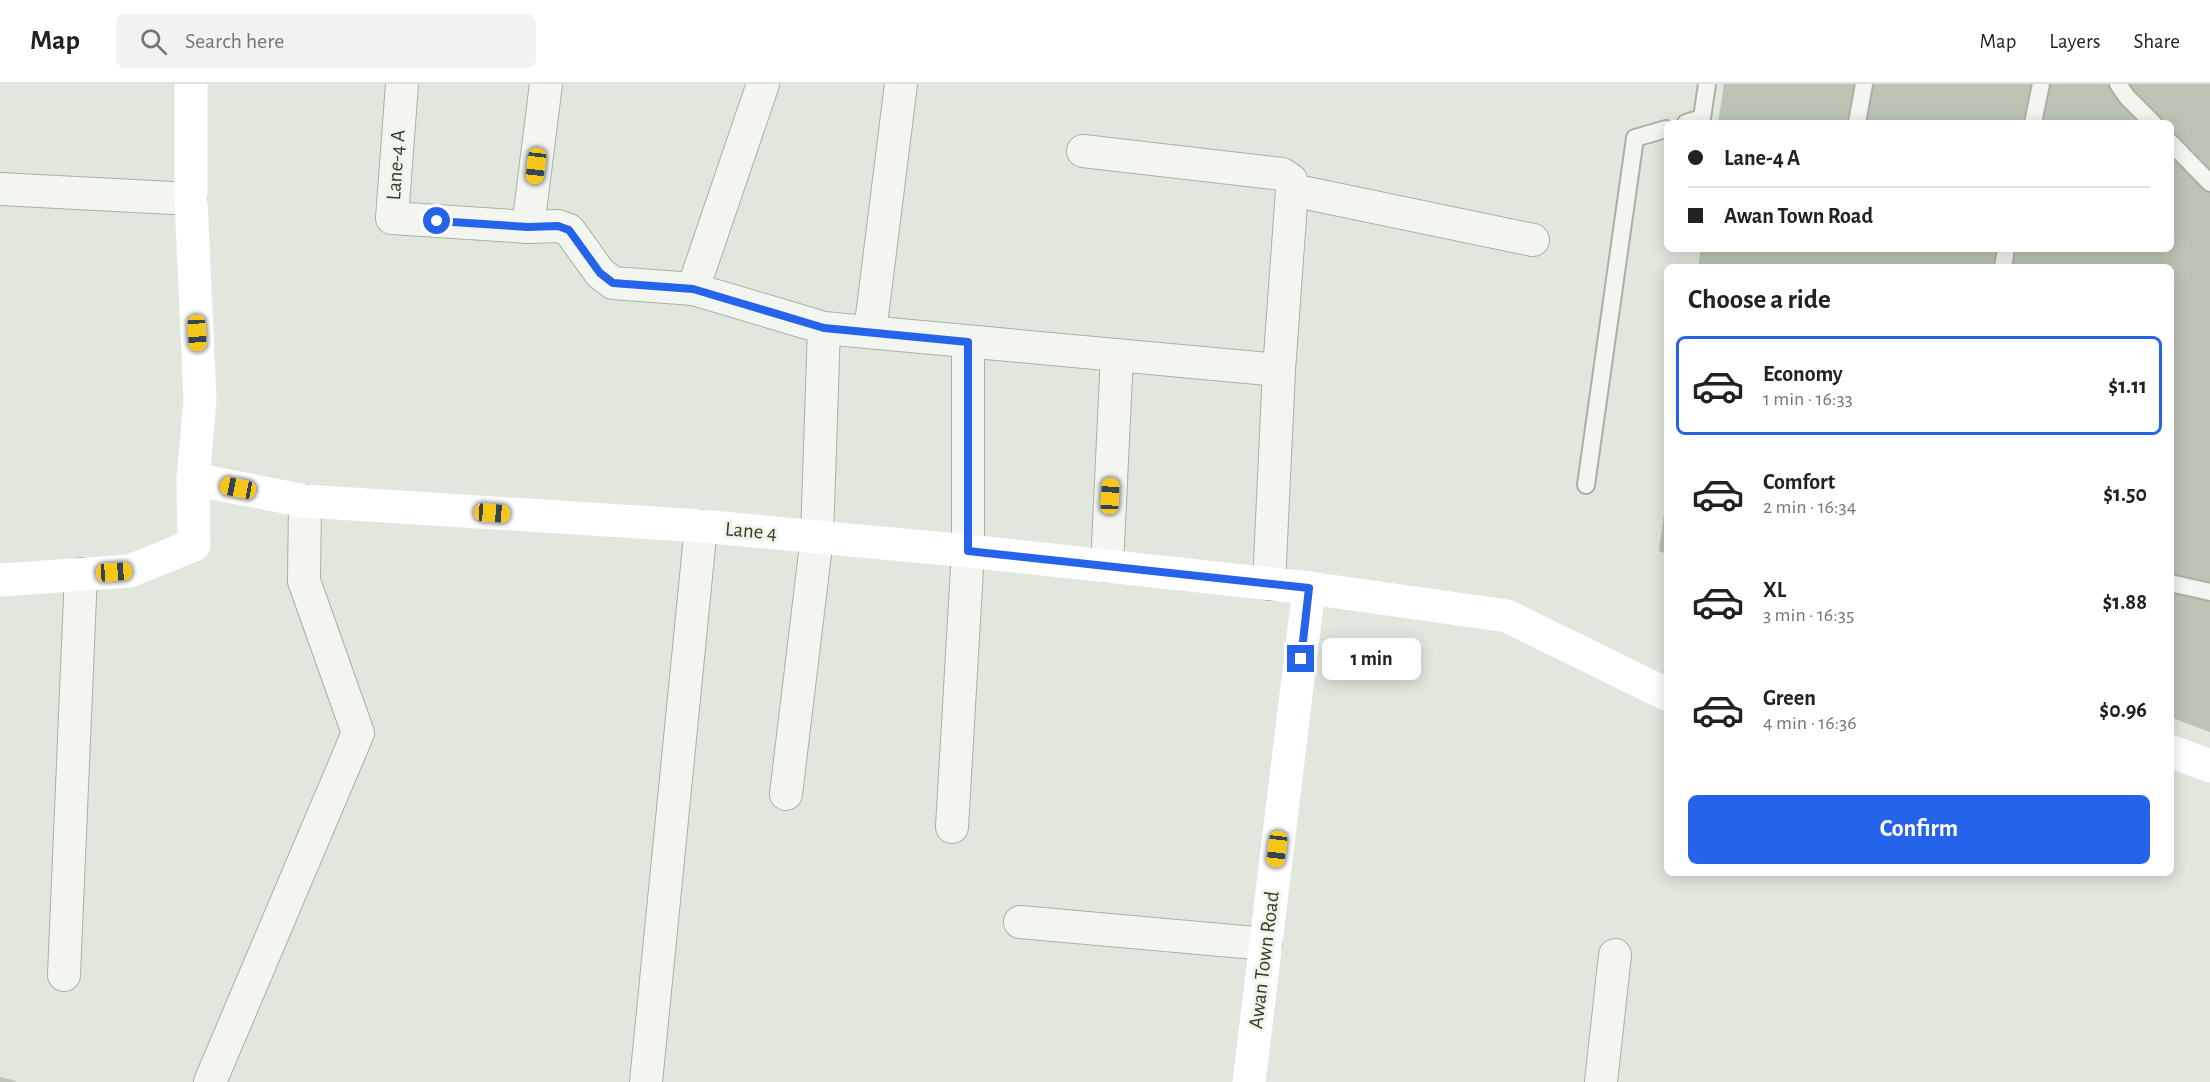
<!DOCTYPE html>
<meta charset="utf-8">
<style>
body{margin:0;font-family:"Alegreya Sans",sans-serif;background:#f2f2f2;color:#222;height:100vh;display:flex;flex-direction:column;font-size:22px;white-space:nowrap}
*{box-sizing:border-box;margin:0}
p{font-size:20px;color:#767676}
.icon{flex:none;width:33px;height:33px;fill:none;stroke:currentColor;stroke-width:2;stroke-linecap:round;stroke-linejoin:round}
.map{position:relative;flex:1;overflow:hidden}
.details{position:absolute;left:1664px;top:180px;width:510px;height:612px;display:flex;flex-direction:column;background:#fff;border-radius:9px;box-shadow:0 3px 15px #0003}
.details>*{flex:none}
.banner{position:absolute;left:1664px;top:36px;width:510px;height:132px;border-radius:9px;box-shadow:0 3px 15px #0003;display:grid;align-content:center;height:132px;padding:0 24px;background:#fff}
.end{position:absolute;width:27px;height:27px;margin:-14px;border:8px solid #2563eb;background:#fff;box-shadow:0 0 0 3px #fff}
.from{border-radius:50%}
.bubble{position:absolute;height:42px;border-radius:9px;background:#fff;box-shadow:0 3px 15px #0003;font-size:20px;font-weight:700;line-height:42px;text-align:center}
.car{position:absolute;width:18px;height:36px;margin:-18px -9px;border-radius:8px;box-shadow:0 0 4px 2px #0007;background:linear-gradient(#f5c518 24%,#345 0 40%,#f5c518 0 76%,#345 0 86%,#f5c518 0)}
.banner b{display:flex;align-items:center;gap:21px;height:57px;font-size:22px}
.banner b+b{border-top:2px solid #e0e0e0}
.banner i{width:15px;height:15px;background:#222}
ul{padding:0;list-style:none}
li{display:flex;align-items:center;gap:18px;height:99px;margin:0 12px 9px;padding:0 12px;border:3px solid transparent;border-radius:9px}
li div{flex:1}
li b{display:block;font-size:22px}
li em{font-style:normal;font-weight:700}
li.current{border-color:#2563eb}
li>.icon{width:54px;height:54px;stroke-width:1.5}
h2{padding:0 24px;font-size:27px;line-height:72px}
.button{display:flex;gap:12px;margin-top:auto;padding:12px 24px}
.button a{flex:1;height:69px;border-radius:9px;background:#2563eb;color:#fff;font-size:24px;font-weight:700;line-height:69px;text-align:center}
header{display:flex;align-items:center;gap:36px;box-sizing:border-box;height:84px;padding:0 30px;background:#fff;border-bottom:2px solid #e0e0e0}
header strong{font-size:28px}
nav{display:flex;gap:33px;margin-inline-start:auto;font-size:21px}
.search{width:420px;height:54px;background:#f2f2f2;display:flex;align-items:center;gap:15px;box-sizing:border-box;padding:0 21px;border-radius:9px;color:#767676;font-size:22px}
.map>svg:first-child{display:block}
</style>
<header>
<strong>Map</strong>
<div class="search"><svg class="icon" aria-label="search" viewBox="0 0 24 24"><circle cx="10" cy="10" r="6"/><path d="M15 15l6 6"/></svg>Search here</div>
<nav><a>Map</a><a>Layers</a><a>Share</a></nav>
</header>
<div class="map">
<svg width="2210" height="998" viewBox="0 0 2210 998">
<rect width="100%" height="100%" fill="#e1e7dd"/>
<!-- building -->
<g fill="#bbc4b4">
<polygon points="1724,0 2210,0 2210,648 2170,633 2170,183 1698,183 1701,165 2170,165 2170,39 1718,39"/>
<polygon points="1665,422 1666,422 1666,470 1659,467"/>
<polygon points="0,993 16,997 16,998 0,998"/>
</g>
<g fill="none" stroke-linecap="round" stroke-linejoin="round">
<defs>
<g id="lane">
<polyline points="2118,0 2127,13 2153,39"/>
<polyline points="1686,39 1702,34 1707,0"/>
<polyline points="1857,39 1864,0"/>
<polyline points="2033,39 2041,0"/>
<polyline points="2170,58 2210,99"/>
<polyline points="2003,183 2006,165"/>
<polyline points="1586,401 1635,54 1666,45"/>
<polyline points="2170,499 2210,508"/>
</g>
<g id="street">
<polyline points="402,0 392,134 528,143 546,0"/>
<polyline points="1083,67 1282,90 1291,96 1292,106 1279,286 1269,500"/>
<polyline points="0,105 191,115"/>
<polyline points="1292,106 1533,156"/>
<polyline points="528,143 558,142 569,146 600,189 613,199 693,205 824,244 1279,286"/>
<polyline points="693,205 763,0"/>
<polyline points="870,248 901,0"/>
<polyline points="1107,482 1117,271"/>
<polyline points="786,710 817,453 824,244"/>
<polyline points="952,743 968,467 968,258"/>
<polyline points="1020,838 1266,860"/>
<polyline points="64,891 81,490"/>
<polyline points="210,998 358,649 304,497 305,417"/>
<polyline points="646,998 701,442"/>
<polyline points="1601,998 1615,871"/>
</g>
</defs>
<!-- lane casing -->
<use href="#lane" stroke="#a8b1a3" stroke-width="20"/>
<!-- street casing -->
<use href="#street" stroke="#a8b1a3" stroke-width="34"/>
<!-- lane -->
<use href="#lane" stroke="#f2f5f0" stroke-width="16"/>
<!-- street -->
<use href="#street" stroke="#f2f5f0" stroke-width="32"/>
<!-- secondary -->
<g stroke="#fff" stroke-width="33">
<polyline points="193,395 305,417 701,442 968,467 1309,504 1507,532 1666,610"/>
<polyline points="0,496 130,487 194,461 193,395 200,316 191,115 191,0"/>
<polyline points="2170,667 2210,682"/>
<polyline points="1249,998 1309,504"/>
</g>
</g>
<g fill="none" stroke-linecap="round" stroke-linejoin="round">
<!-- route -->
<polyline stroke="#2563eb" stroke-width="8" points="437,137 528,143 558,142 569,146 600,189 613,199 693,205 824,244 968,258 968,467 1309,504 1301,575"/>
</g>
<g text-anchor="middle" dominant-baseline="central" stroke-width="6" stroke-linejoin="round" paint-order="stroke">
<!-- street labels -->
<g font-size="21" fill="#303d27" stroke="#f0f5ec">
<text transform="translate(396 81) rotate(-86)">Lane-4 A</text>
<text transform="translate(751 447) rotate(5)">Lane 4</text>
<text transform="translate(1264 876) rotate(-83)">Awan Town Road</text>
</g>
</g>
</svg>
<i class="end from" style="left:437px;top:137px"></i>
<i class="end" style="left:1301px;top:575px"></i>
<div class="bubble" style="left:1322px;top:554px;width:99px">1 min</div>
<i class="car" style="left:536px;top:82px;rotate:187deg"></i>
<i class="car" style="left:197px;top:249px;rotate:177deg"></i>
<i class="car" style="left:238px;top:404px;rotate:281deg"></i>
<i class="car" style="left:1110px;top:412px;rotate:3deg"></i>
<i class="car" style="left:492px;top:429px;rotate:94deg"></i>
<i class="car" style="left:114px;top:488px;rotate:86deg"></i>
<i class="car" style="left:1277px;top:765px;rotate:187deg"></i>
<div class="banner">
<b><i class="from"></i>Lane-4 A</b>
<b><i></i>Awan Town Road</b>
</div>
<section class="details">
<h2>Choose a ride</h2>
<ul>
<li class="current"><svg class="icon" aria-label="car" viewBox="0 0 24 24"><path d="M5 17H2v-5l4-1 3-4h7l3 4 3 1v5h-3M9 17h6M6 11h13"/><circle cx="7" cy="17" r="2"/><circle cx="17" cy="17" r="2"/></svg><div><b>Economy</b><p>1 min · 16:33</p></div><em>$1.11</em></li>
<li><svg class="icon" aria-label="car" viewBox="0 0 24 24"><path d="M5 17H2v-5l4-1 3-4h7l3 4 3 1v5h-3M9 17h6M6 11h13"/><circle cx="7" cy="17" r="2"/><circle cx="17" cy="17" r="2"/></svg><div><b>Comfort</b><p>2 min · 16:34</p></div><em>$1.50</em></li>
<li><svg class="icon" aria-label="car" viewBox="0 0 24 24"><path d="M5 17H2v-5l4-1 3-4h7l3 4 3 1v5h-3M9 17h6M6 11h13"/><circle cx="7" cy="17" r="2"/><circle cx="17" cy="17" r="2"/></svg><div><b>XL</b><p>3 min · 16:35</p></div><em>$1.88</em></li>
<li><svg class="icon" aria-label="car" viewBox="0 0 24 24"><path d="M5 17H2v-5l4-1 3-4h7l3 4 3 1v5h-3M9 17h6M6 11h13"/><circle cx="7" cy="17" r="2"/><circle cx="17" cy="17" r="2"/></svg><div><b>Green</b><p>4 min · 16:36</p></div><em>$0.96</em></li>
</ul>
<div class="button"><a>Confirm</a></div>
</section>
</div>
